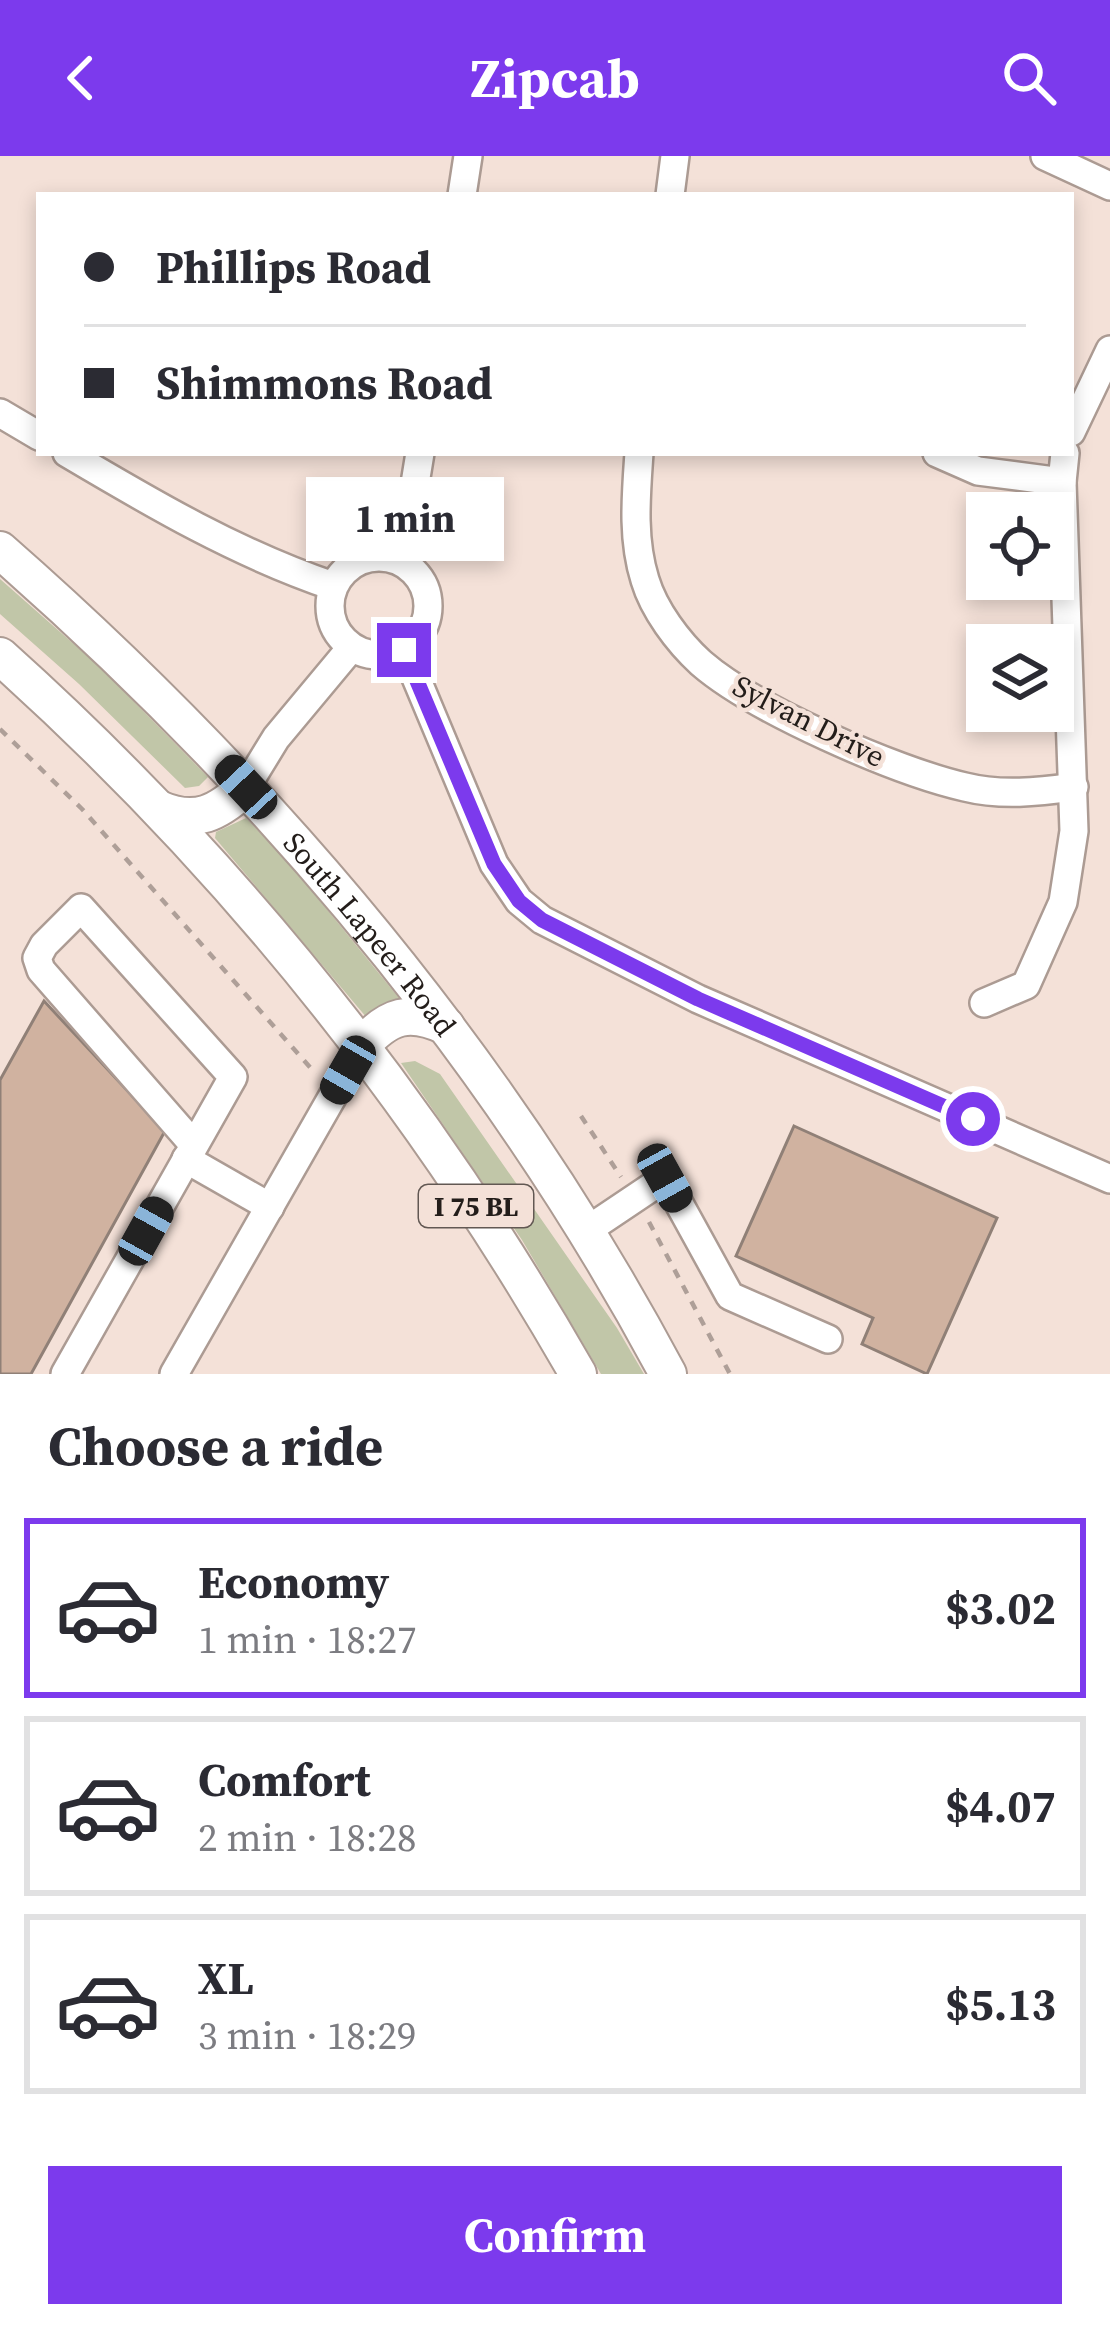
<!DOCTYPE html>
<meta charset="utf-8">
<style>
body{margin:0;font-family:"Source Serif 4",serif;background:#f7f7f7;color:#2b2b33;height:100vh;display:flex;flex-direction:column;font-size:45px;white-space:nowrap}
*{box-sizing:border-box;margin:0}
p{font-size:39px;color:#7c7c81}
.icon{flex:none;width:66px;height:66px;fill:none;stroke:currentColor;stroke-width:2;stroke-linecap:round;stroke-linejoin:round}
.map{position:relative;height:1218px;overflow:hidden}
.details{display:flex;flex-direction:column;background:#fff;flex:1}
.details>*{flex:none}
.guide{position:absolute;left:36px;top:36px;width:1038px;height:264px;border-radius:0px;box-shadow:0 6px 18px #0003;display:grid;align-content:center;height:264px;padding:0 48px;background:#fff}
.controls{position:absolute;left:966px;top:336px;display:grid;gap:24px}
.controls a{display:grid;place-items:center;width:108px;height:108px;border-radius:0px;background:#fff;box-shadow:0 6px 18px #0003;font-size:60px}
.end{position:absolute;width:54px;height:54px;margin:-27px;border:15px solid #7c3aed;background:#fff;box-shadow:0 0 0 6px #fff}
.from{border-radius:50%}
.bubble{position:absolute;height:84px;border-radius:0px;background:#fff;box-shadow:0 6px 18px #0003;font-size:39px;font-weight:700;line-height:84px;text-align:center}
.car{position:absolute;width:36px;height:72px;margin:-36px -18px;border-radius:15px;box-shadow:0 0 9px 3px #0007;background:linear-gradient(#222 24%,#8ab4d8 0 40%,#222 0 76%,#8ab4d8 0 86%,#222 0)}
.guide b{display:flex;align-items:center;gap:42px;height:114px;font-size:45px}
.guide b+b{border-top:3px solid #e1e1e2}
.guide i{width:30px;height:30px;background:#2b2b33}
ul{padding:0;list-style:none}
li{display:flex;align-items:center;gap:36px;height:180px;margin:0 24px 18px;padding:0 24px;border:6px solid #e1e1e2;border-radius:0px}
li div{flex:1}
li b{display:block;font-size:45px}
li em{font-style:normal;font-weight:700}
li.active{border-color:#7c3aed}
li>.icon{width:108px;height:108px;stroke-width:1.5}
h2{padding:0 48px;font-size:54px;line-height:144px}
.cta{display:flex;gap:24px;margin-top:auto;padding:24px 48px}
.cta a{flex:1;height:138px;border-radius:0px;background:#7c3aed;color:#fff;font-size:48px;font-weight:700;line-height:138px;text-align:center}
header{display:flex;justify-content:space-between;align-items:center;height:156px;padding:0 48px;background:#7c3aed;color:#fff;font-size:54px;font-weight:700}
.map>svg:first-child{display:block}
</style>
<header><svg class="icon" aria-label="back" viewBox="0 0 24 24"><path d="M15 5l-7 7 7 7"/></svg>Zipcab<svg class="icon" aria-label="search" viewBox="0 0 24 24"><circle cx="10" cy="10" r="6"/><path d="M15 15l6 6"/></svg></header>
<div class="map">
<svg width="1110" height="1218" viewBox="0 0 1110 1218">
<rect width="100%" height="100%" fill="#f4e1d8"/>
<!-- grass -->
<g fill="#c1c6a8">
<polygon points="0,423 101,512 208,621 199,630 185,632 79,528 0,458"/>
<polygon points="246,662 291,709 399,842 398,846 367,862 215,682 216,676"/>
<polygon points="415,905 440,918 617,1172 644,1218 601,1218 522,1084 401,907"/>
</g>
<!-- building -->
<g fill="#d0b2a0" stroke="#908077" stroke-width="3">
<polygon points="44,845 165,975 31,1218 0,1218 0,924"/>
<polygon points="794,970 997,1062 927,1218 862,1188 873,1162 736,1100"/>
</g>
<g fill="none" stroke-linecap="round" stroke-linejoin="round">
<defs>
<g id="minor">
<polyline points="1045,0 1110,30"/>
<polyline points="462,39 468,0"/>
<polyline points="670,39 675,0"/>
<polyline points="0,257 39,280"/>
<polyline points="1071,276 1110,194"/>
<path d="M 67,297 C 153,348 238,398 333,430"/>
<path d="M 639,297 C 636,340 632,383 645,424 C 654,454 678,486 701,507 C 754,553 895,615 965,631 C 1001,640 1038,636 1074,631"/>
<polyline points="937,297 978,315 1062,326"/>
<circle cx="379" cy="450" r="49"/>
<polyline points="394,402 412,346 420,297"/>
<polyline points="404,493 494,708 519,745 542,764 698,843 1110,1023"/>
<polyline points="246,631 276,582 351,492"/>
<polyline points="984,847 1026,829 1063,746 1074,675 1062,326 1065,297"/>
<polyline points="186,1003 270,1051"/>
<polyline points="586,1075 665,1022 730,1140 828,1183"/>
<polyline points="65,1218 233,921 81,752 44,789 37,802 41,814 194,989"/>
<polyline points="174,1218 362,889"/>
</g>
<g id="major">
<path id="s1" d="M 0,394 C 268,629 500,903 668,1218"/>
<path d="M 0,500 C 231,707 424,948 578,1218"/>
<path d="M 159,653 C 196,669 218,657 246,631"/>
<path d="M 362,889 C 389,859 409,853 446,870"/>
</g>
</defs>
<!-- minor casing -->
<use href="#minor" stroke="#ac9b93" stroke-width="32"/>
<!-- major casing -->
<use href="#major" stroke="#ac9b93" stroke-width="40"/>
<!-- path -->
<g stroke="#ae9f98" stroke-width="4.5" stroke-dasharray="9 9" stroke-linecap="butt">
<polyline points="0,573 82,653 316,918"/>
<polyline points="581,960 621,1021"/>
<polyline points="649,1066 730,1218"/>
</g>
<!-- minor -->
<use href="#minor" stroke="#fff" stroke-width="27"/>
<!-- major -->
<use href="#major" stroke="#fff" stroke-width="36"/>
</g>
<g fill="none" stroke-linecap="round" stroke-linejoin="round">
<!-- route -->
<polyline stroke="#7c3aed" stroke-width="15" points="404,494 494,708 519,745 542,764 698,843 973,963"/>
</g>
<g text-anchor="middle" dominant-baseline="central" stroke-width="9" stroke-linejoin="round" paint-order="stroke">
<!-- shield labels -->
<rect fill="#f4e1d8" stroke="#625853" stroke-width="3" x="419" y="1029" width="114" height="42" rx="9"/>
<g font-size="27" font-weight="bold" fill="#231d1a">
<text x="476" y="1050">I 75 BL</text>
</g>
<!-- street labels -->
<g font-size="30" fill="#231d1a" stroke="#f4e1d8">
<text transform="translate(809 565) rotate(27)">Sylvan Drive</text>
<text stroke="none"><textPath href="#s1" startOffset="534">South Lapeer Road</textPath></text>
</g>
</g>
</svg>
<div class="controls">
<a><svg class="icon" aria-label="locate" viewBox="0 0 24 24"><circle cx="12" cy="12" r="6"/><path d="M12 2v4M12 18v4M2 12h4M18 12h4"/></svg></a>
<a><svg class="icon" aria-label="layers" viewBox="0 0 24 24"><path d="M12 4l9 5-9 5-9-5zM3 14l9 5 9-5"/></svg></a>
</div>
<i class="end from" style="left:973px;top:963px"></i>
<i class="end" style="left:404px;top:494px"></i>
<div class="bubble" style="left:306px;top:321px;width:198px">1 min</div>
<i class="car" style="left:246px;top:631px;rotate:317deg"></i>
<i class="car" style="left:348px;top:914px;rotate:210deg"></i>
<i class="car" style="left:665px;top:1022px;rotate:151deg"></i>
<i class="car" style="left:146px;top:1075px;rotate:29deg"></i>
<div class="guide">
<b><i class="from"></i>Phillips Road</b>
<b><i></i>Shimmons Road</b>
</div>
</div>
<section class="details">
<h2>Choose a ride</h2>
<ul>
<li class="active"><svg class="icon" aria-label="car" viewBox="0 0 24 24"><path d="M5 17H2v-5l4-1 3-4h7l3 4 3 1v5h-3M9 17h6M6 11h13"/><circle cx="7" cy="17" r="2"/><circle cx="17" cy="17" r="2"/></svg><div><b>Economy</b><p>1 min · 18:27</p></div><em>$3.02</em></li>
<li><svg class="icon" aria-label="car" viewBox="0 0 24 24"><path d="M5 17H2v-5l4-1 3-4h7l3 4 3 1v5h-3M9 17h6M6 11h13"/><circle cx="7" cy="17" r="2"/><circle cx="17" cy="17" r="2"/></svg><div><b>Comfort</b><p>2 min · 18:28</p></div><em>$4.07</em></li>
<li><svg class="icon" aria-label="car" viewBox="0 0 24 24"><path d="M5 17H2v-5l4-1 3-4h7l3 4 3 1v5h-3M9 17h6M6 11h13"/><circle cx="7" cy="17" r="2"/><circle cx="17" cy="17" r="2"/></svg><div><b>XL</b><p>3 min · 18:29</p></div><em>$5.13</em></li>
</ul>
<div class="cta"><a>Confirm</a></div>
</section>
